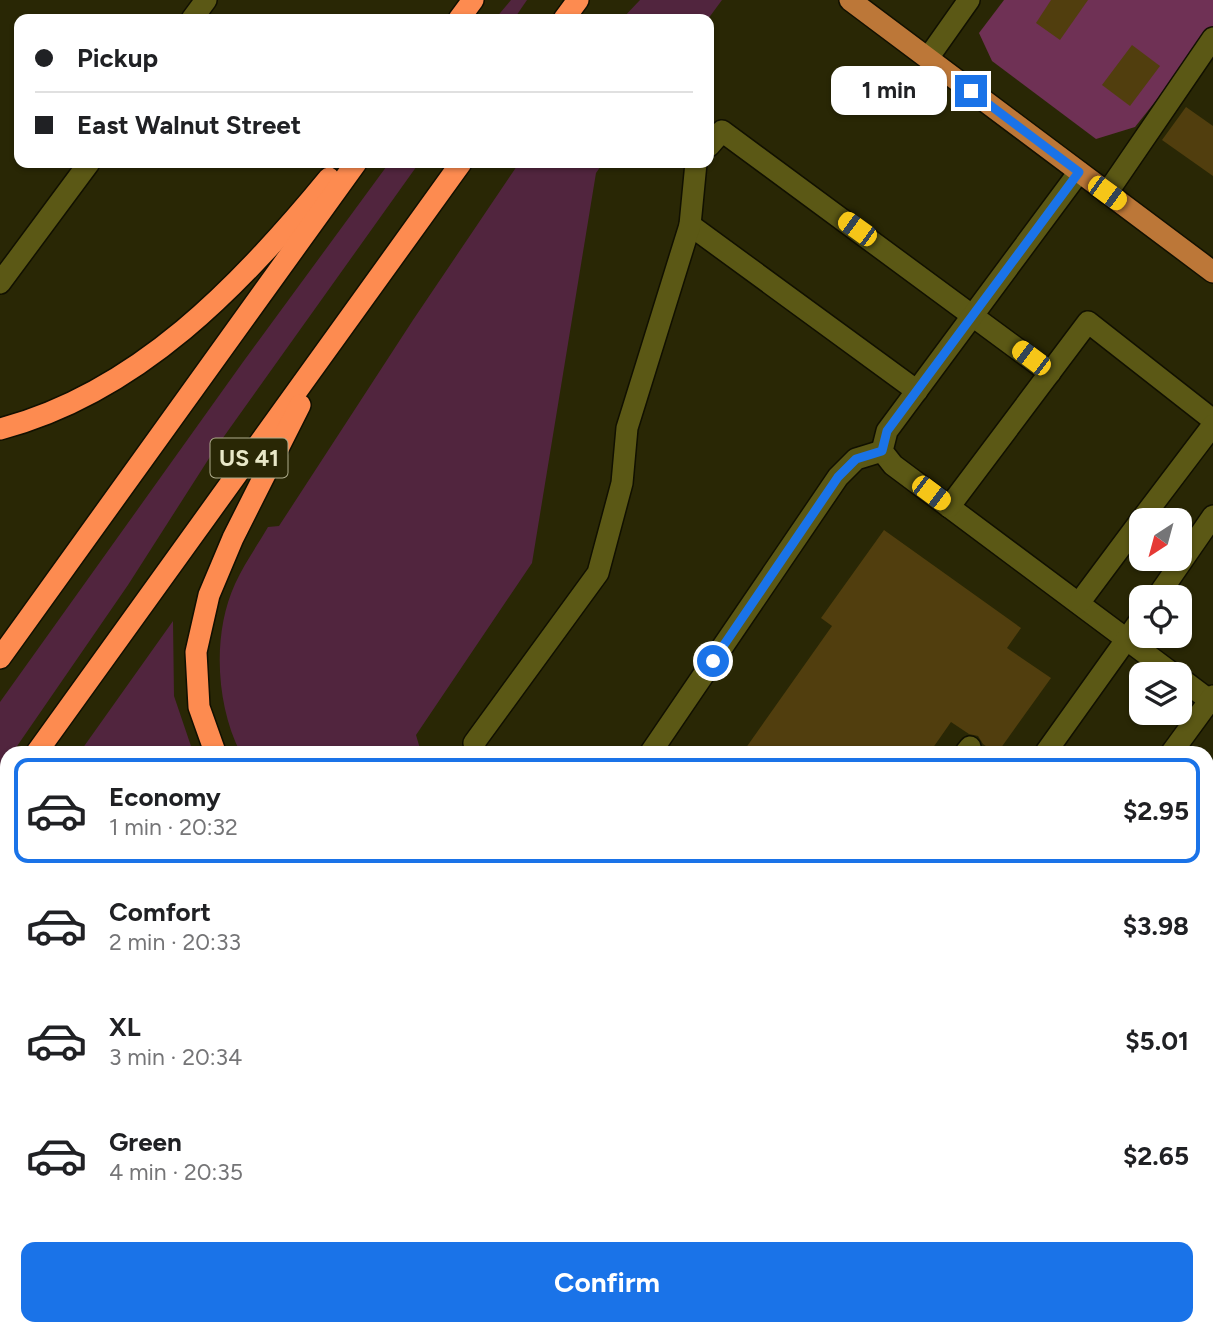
<!DOCTYPE html>
<meta charset="utf-8">
<style>
body{margin:0;font-family:Figtree,sans-serif;background:#f2f2f2;color:#202124;height:100vh;display:flex;flex-direction:column;font-size:26px;white-space:nowrap}
*{box-sizing:border-box;margin:0}
p{font-size:23px;color:#757577}
.icon{flex:none;width:38px;height:38px;fill:none;stroke:currentColor;stroke-width:2;stroke-linecap:round;stroke-linejoin:round}
.map{position:relative;flex:1;overflow:hidden}
.panel{position:absolute;left:0px;top:746px;width:1214px;height:590px;display:flex;flex-direction:column;background:#fff;border-radius:21px 21px 0 0;box-shadow:0 2px 5px #0004}
.panel>*{flex:none}
.guide{position:absolute;left:14px;top:14px;width:700px;height:154px;border-radius:14px;box-shadow:0 2px 5px #0004;display:grid;align-content:center;height:154px;padding:0 21px;background:#fff}
.needle{width:46px;rotate:216deg}
.fabs{position:absolute;left:1129px;top:508px;display:grid;gap:14px}
.fabs a{display:grid;place-items:center;width:63px;height:63px;border-radius:14px;background:#fff;box-shadow:0 2px 5px #0004;font-size:35px}
.end{position:absolute;width:32px;height:32px;margin:-16px;border:9px solid #1a73e8;background:#fff;box-shadow:0 0 0 4px #fff}
.from{border-radius:50%}
.bubble{position:absolute;height:49px;border-radius:14px;background:#fff;box-shadow:0 2px 5px #0004;font-size:23px;font-weight:700;line-height:49px;text-align:center}
.car{position:absolute;width:21px;height:42px;margin:-21px -10px;border-radius:9px;box-shadow:0 0 5px 2px #0007;background:linear-gradient(#f5c518 24%,#345 0 40%,#f5c518 0 76%,#345 0 86%,#f5c518 0)}
.guide b{display:flex;align-items:center;gap:24px;height:66px;font-size:26px}
.guide b+b{border-top:2px solid #e0e0e0}
.guide i{width:18px;height:18px;background:#202124}
ul{padding:12px 0 0;list-style:none}
li{display:flex;align-items:center;gap:21px;height:105px;margin:0 14px 10px;padding:0 7px;border:4px solid transparent;border-radius:14px}
li div{flex:1}
li b{display:block;font-size:26px}
li em{font-style:normal;font-weight:700}
li.current{border-color:#1a73e8}
li>.icon{width:63px;height:63px;stroke-width:1.5}
.button{display:flex;gap:14px;margin-top:auto;padding:14px 21px}
.button a{flex:1;height:80px;border-radius:14px;background:#1a73e8;color:#fff;font-size:28px;font-weight:700;line-height:80px;text-align:center}
.map>svg:first-child{display:block}
</style>
<div class="map">
<svg width="1213" height="1334" viewBox="0 0 1213 1334">
<rect width="100%" height="100%" fill="#292705"/>
<!-- green -->
<g fill="#51253e">
<polygon points="511,0 527,0 514,19 495,19"/>
<polygon points="640,0 722,0 708,19 622,19"/>
<polygon points="389,163 419,163 215,449 128,585 13,752 7,752 7,761 0,771 0,702 243,362"/>
<path d="M 519,163 L 603,163 L 596,173 L 532,563 L 416,735 L 421,752 L 240,752 C 216,704 212,634 235,584 C 244,564 257,546 268,527 L 279,526 L 413,320 Z"/>
<polygon points="173,621 174,696 193,752 80,752"/>
<polygon points="7,953 7,1328 229,1328 222,1334 0,1334 0,956"/>
<polygon points="287,1328 378,1328 378,1334 282,1334"/>
<rect x="420" y="1328" width="85" height="6"/>
</g>
<!-- forest -->
<polygon fill="#6f3155" points="1004,0 1213,0 1213,29 1135,127 1096,139 992,61 979,33"/>
<!-- building -->
<g fill="#513e0e">
<polygon points="1051,0 1088,0 1060,40 1036,23"/>
<polygon points="1132,45 1160,66 1130,106 1102,85"/>
<polygon points="1186,107 1213,126 1213,176 1162,140"/>
<polygon points="884,530 1021,628 1007,648 1051,678 998,752 994,752 983,744 978,736 969,734 951,722 930,752 743,752 832,626 821,618"/>
</g>
<g fill="none" stroke-linecap="round" stroke-linejoin="round">
<defs>
<g id="minor">
<polyline points="192,19 206,0"/>
<polyline points="928,58 969,0"/>
<polyline points="709,146 722,131 1050,373"/>
<polyline points="1079,172 887,431 882,451 893,465 1173,674"/>
<polyline points="1107,193 1213,38"/>
<polyline points="690,225 917,391"/>
<polyline points="0,283 89,163"/>
<polyline points="949,507 1088,322 1213,420"/>
<polyline points="1141,520 1213,425"/>
<polyline points="1157,597 1213,516"/>
<polyline points="1079,603 1141,520"/>
<polyline points="1180,678 1213,703"/>
<polyline points="476,752 474,743 598,573 622,483 627,428 690,225 696,163"/>
<polyline points="651,752 838,477 856,459 882,451"/>
<polyline points="966,752 970,747"/>
<polyline points="1046,752 1141,619"/>
<polyline points="1172,752 1213,696"/>
<polyline points="1208,865 1213,858"/>
<polyline points="1208,1030 1213,1023"/>
<polyline points="1099,1328 1106,1334"/>
<polyline points="543,1334 543,1328"/>
</g>
<polyline id="major" points="850,0 1213,272"/>
<g id="highway">
<polyline points="459,19 473,0"/>
<polyline points="564,19 578,0"/>
<path d="M 0,429 C 138,393 242,284 329,178"/>
<polyline points="0,658 356,163"/>
<polyline points="37,752 461,163"/>
<polyline points="215,752 199,707 196,652 209,595 233,538 300,405"/>
<polyline points="0,805 7,795"/>
<polyline points="0,931 7,929"/>
<polyline points="400,1328 400,1334"/>
<polyline points="252,1334 257,1328"/>
</g>
</defs>
<!-- minor casing -->
<use href="#minor" stroke="#111001" stroke-width="24"/>
<!-- major casing -->
<use href="#major" stroke="#111001" stroke-width="24"/>
<!-- highway casing -->
<use href="#highway" stroke="#111001" stroke-width="24"/>
<!-- minor -->
<use href="#minor" stroke="#5b5815" stroke-width="21"/>
<!-- major -->
<use href="#major" stroke="#bc7738" stroke-width="21"/>
<!-- highway -->
<use href="#highway" stroke="#fd8b50" stroke-width="21"/>
</g>
<g fill="none" stroke-linecap="round" stroke-linejoin="round">
<!-- route -->
<polyline stroke="#1a73e8" stroke-width="9" points="713,661 838,477 856,459 882,451 887,431 1079,172 971,91"/>
</g>
<g text-anchor="middle" dominant-baseline="central" stroke-width="6" stroke-linejoin="round" paint-order="stroke">
<!-- shield labels -->
<rect fill="#292705" stroke="#afad8d" stroke-width="2" x="210.5" y="438.5" width="77" height="39" rx="5"/>
<g font-size="23" font-weight="bold" fill="#e8e7c7">
<text x="249" y="458">US 41</text>
</g>
</g>
</svg>
<div class="fabs">
<a><svg class="needle" viewBox="-14 -14 28 28"><path d="M0-13l5 13h-10z" fill="#e53935"/><path d="M0 13l5-13h-10z" fill="#757577"/></svg></a>
<a><svg class="icon" aria-label="locate" viewBox="0 0 24 24"><circle cx="12" cy="12" r="6"/><path d="M12 2v4M12 18v4M2 12h4M18 12h4"/></svg></a>
<a><svg class="icon" aria-label="layers" viewBox="0 0 24 24"><path d="M12 4l9 5-9 5-9-5zM3 14l9 5 9-5"/></svg></a>
</div>
<i class="end from" style="left:713px;top:661px"></i>
<i class="end" style="left:971px;top:91px"></i>
<div class="bubble" style="left:831px;top:66px;width:116px">1 min</div>
<i class="car" style="left:1107px;top:193px;rotate:126deg"></i>
<i class="car" style="left:857px;top:229px;rotate:306deg"></i>
<i class="car" style="left:1031px;top:358px;rotate:307deg"></i>
<i class="car" style="left:931px;top:493px;rotate:127deg"></i>
<div class="guide">
<b><i class="from"></i>Pickup</b>
<b><i></i>East Walnut Street</b>
</div>
<section class="panel">
<ul>
<li class="current"><svg class="icon" aria-label="car" viewBox="0 0 24 24"><path d="M5 17H2v-5l4-1 3-4h7l3 4 3 1v5h-3M9 17h6M6 11h13"/><circle cx="7" cy="17" r="2"/><circle cx="17" cy="17" r="2"/></svg><div><b>Economy</b><p>1 min · 20:32</p></div><em>$2.95</em></li>
<li><svg class="icon" aria-label="car" viewBox="0 0 24 24"><path d="M5 17H2v-5l4-1 3-4h7l3 4 3 1v5h-3M9 17h6M6 11h13"/><circle cx="7" cy="17" r="2"/><circle cx="17" cy="17" r="2"/></svg><div><b>Comfort</b><p>2 min · 20:33</p></div><em>$3.98</em></li>
<li><svg class="icon" aria-label="car" viewBox="0 0 24 24"><path d="M5 17H2v-5l4-1 3-4h7l3 4 3 1v5h-3M9 17h6M6 11h13"/><circle cx="7" cy="17" r="2"/><circle cx="17" cy="17" r="2"/></svg><div><b>XL</b><p>3 min · 20:34</p></div><em>$5.01</em></li>
<li><svg class="icon" aria-label="car" viewBox="0 0 24 24"><path d="M5 17H2v-5l4-1 3-4h7l3 4 3 1v5h-3M9 17h6M6 11h13"/><circle cx="7" cy="17" r="2"/><circle cx="17" cy="17" r="2"/></svg><div><b>Green</b><p>4 min · 20:35</p></div><em>$2.65</em></li>
</ul>
<div class="button"><a>Confirm</a></div>
</section>
</div>
